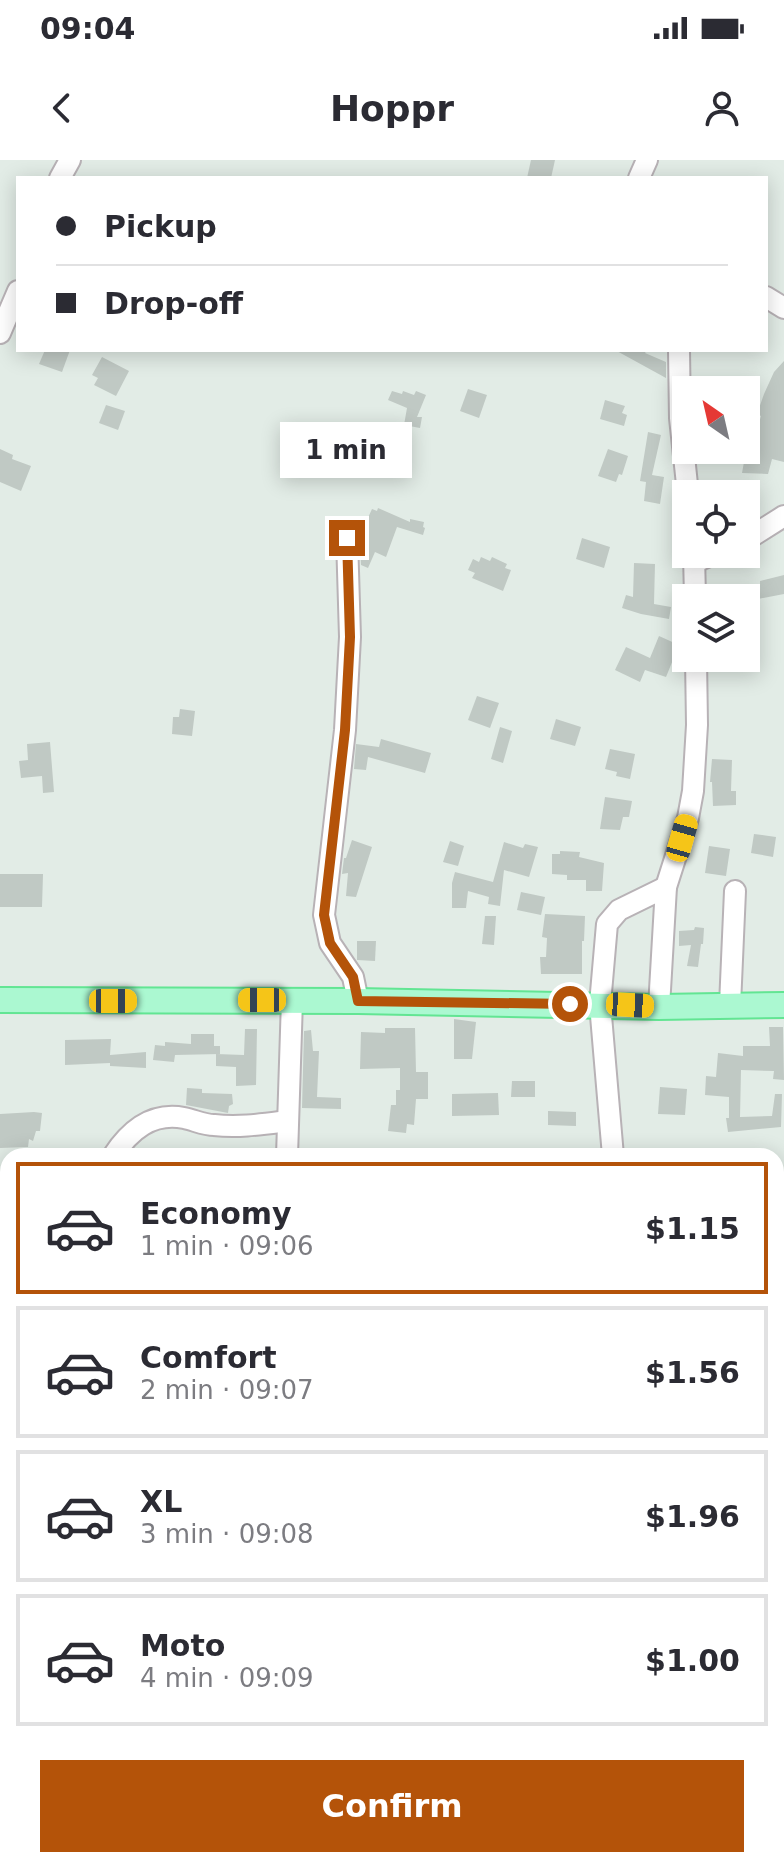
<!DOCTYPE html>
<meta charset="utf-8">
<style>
body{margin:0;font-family:"DejaVu Sans",sans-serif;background:#f2f2f3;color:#2b2b33;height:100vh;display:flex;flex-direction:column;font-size:30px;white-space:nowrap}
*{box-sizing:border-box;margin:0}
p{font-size:26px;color:#7c7c81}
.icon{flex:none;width:44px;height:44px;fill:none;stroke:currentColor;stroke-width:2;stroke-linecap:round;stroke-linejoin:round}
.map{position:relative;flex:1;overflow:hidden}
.drawer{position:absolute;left:0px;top:988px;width:784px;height:720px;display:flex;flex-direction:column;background:#fff;border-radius:24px 24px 0 0;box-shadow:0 4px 20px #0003}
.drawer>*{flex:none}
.top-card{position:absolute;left:16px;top:16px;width:752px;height:176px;border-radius:0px;box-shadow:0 4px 20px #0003;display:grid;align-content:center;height:176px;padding:0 40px;background:#fff}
.needle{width:52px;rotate:326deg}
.tools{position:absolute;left:672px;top:216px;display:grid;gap:16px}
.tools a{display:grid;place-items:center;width:88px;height:88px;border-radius:0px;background:#fff;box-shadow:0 4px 20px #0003;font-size:40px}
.end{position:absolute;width:36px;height:36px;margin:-18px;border:10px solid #b45309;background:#fff;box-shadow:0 0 0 4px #fff}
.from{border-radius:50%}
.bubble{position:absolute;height:56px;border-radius:0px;background:#fff;box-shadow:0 4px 20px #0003;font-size:26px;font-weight:800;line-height:56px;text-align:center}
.car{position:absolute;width:24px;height:48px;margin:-24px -12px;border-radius:10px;box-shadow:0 0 6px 2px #0007;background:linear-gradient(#f5c518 24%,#345 0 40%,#f5c518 0 76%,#345 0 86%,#f5c518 0)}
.top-card b{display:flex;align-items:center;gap:28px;height:76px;font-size:30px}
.top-card b+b{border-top:2px solid #e1e1e2}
.top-card i{width:20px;height:20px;background:#2b2b33}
ul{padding:14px 0 0;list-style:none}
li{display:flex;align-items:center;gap:24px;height:132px;margin:0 16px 12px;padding:0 24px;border:4px solid #e1e1e2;border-radius:0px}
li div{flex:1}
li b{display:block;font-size:30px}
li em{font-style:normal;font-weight:800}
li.selected{border-color:#b45309}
li>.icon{width:72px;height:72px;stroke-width:1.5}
.primary-button{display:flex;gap:16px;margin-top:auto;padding:16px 40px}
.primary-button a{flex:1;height:92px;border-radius:0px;background:#b45309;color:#fff;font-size:32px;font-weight:800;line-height:92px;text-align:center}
.status{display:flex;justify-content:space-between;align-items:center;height:56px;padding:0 40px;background:#fff;direction:ltr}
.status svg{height:22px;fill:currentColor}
header{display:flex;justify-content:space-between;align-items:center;height:104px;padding:0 40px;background:#fff;font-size:36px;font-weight:800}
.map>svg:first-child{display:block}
</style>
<div class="status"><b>09:04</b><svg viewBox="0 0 49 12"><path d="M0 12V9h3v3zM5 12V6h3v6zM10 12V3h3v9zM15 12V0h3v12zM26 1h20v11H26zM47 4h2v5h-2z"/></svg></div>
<header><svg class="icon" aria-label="back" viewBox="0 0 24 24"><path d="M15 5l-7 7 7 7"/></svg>Hoppr<svg class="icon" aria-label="person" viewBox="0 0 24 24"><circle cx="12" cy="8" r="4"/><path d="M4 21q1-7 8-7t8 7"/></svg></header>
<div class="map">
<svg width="784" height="1708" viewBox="0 0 784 1708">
<rect width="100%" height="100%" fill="#e2ece6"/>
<!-- building -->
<g fill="#c0c9c4">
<polygon points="531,0 555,0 551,18 527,18"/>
<polygon points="45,190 70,190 62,212 39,204"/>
<polygon points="615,190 647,190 645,193 666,202 666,218"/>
<polygon points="102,197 129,211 116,236 94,225 98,218 92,215"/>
<polygon points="784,201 784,302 772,299 768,314 742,313 744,302 712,293 712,290 746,290 746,277 754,279 761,256 757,254 764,234 774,212"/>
<polygon points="468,229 487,235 479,258 460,251"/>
<polygon points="392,231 402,234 403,231 414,235 416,231 426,235 417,257 422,257 420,268 404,265 407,248 388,240"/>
<polygon points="605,240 625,246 622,253 627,255 624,266 600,259"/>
<polygon points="106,245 125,251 118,270 99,263"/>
<polygon points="648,272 661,275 652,315 664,317 660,344 644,341 646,322 640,321"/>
<polygon points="0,289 13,295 12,299 31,306 21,331 0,322"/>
<polygon points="608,289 628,296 622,315 619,314 616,322 598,316"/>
<polygon points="378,348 410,362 410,359 424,362 423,367 425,368 423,375 397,367 386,397 375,392 368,408 361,405 360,388 366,375 361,373 372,349 377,351"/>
<polygon points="582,378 610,387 604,408 576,399"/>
<polygon points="481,397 490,401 492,397 507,404 505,408 511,410 503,431 472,418 475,413 468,410 473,399 479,402"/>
<polygon points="634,403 655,404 654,444 671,447 669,459 641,454 622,448 626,435 633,437"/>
<polygon points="784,415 784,434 758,439 756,425 760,425 760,421"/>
<polygon points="659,476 679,485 666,517 645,510 640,522 615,510 626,487 650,498"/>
<polygon points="477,536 499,543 490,568 468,560"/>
<polygon points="180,549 195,551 192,576 172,574 173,557 179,557"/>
<polygon points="556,559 581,567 575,586 550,579"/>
<polygon points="500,567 512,571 503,603 491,599"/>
<polygon points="381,579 431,593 425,613 368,597 366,610 354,609 356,584 379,587"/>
<polygon points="50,582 54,632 43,633 42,616 21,618 19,601 28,600 27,584"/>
<polygon points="610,589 635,594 630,619 616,616 617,612 605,609"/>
<polygon points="712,599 732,600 731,631 736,631 736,645 713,646 712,622 710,622"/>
<polygon points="605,637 632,641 629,657 623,657 620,670 600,669"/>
<polygon points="754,674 776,677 773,697 751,693"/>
<polygon points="352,680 372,687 356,737 346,736 348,713 342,714 344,698 346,698"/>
<polygon points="450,681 464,686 458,706 443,702"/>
<polygon points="504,682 523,688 525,684 538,687 529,717 504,710 500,746 488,744 489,737 468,731 466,748 452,748 452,723 455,712 493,722"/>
<polygon points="709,686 730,689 726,716 705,713"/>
<polygon points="560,691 580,692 579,697 604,703 602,731 586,731 586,720 567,720 567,715 552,714 552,694 560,694"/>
<polygon points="0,714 43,714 42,747 0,747"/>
<polygon points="521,732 545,737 541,755 517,750"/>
<polygon points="545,754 585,756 584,781 582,781 582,814 541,814 540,797 546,797 547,778 542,777"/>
<polygon points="485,756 496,756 494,785 482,784"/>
<polygon points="695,767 704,768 703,784 701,784 698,807 687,806 691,785 679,786 679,771 694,770"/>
<polygon points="357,781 376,781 375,801 357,800"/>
<polygon points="454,859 476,862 472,899 454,899"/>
<polygon points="769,867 783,867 784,920 773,919 774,911 741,910 740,957 772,956 775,934 782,934 781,967 728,972 726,958 729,958 729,937 705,935 706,916 716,917 718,893 743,896 743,886 770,886"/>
<polygon points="385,868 415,868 416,912 428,912 428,939 416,939 414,965 407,964 406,973 388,971 391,945 396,945 396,930 400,930 400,908 360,909 361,872 385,873"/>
<polygon points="245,869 257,869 256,925 236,926 236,907 216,906 216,894 244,895"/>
<polygon points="311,870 313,891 319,891 317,937 341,938 341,949 302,948 304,871"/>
<polygon points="191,874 214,874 214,886 220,886 220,894 175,895 174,902 153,900 155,885 165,886 165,882 191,884"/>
<polygon points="111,879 110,895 146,892 146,908 110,906 110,903 65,905 65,880"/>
<polygon points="512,921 535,921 535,937 511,937"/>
<polygon points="660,927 687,929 685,955 658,954"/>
<polygon points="187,928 202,929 202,933 232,934 233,944 229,946 228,953 186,945"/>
<polygon points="498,933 499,955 452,956 452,934"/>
<polygon points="548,951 576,952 576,966 548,965"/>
<polygon points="34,952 42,953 40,971 36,971 33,981 29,979 28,987 0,988 0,954"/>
</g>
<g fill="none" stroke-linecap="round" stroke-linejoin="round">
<defs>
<g id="minor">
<polyline points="60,18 70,0"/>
<polyline points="639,18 647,0"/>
<polyline points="766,137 784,148"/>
<polyline points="0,173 18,131"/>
<polyline points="679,190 680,258 688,334"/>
<polyline points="347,378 350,477 345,570 324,755 330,783 353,817 358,841"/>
<polyline points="746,380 784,356"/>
<polyline points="694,394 695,438"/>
<polyline points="695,402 714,394"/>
<polyline points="730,845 735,731"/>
<polyline points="659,847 666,727 688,658 693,631 697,565 696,498"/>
<path d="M 113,996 C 130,970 152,952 184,958 C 194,960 204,965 214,965 C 239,968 264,964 288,961"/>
<polyline points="287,996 292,840"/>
<polyline points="613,996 600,844 607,764 619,750 666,727"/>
<polyline points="776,1089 784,1093"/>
<polyline points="0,1398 8,1397"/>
<polyline points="776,1438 784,1439"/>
<polyline points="0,1646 8,1646"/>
<polyline points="781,1658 779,1517 784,1466"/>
<polyline points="601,1700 601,1708"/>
<polyline points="273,1708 273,1700"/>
</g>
<polyline id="major" points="0,840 358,841 659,847 784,845"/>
</defs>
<!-- minor casing -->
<use href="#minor" stroke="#b8b2b6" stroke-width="24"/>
<!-- major casing -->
<use href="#major" stroke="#62e593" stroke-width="28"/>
<!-- minor -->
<use href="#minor" stroke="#fff" stroke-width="20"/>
<!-- major -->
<use href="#major" stroke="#abf8d1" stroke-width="24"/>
</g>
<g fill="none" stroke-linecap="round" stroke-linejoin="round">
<!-- route -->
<polyline stroke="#b45309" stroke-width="10" points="347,378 350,477 345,570 324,755 330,783 353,817 358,841 570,844"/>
</g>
</svg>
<div class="tools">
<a><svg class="needle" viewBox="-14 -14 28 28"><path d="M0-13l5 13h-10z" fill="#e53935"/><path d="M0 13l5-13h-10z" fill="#7c7c81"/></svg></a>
<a><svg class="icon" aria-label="locate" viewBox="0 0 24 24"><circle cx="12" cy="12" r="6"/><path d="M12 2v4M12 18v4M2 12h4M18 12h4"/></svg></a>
<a><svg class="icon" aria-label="layers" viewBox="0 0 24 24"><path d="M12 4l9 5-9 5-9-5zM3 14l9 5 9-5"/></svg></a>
</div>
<i class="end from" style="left:570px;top:844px"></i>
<i class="end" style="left:347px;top:378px"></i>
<div class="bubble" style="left:280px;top:262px;width:132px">1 min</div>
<i class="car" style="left:682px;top:678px;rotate:16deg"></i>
<i class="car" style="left:262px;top:840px;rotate:270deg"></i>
<i class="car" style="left:113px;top:841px;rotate:90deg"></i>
<i class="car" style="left:630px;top:845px;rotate:93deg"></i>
<div class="top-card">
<b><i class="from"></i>Pickup</b>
<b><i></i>Drop-off</b>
</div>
<section class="drawer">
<ul>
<li class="selected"><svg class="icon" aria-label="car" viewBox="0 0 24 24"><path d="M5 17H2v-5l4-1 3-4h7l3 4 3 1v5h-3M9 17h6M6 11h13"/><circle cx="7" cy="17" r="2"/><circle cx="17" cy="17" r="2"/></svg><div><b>Economy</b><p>1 min · 09:06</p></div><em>$1.15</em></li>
<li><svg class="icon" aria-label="car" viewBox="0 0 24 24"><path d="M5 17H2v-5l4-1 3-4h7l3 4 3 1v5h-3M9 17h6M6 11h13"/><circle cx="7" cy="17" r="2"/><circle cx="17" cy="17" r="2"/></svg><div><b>Comfort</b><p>2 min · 09:07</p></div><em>$1.56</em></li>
<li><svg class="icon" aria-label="car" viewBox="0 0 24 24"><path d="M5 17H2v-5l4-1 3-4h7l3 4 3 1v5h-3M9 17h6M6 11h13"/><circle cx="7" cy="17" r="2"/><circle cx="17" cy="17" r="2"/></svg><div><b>XL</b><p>3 min · 09:08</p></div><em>$1.96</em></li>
<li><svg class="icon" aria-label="car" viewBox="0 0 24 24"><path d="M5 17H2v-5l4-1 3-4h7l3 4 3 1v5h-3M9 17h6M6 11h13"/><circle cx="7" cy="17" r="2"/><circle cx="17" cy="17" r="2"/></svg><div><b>Moto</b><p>4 min · 09:09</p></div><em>$1.00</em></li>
</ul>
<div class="primary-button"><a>Confirm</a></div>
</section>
</div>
